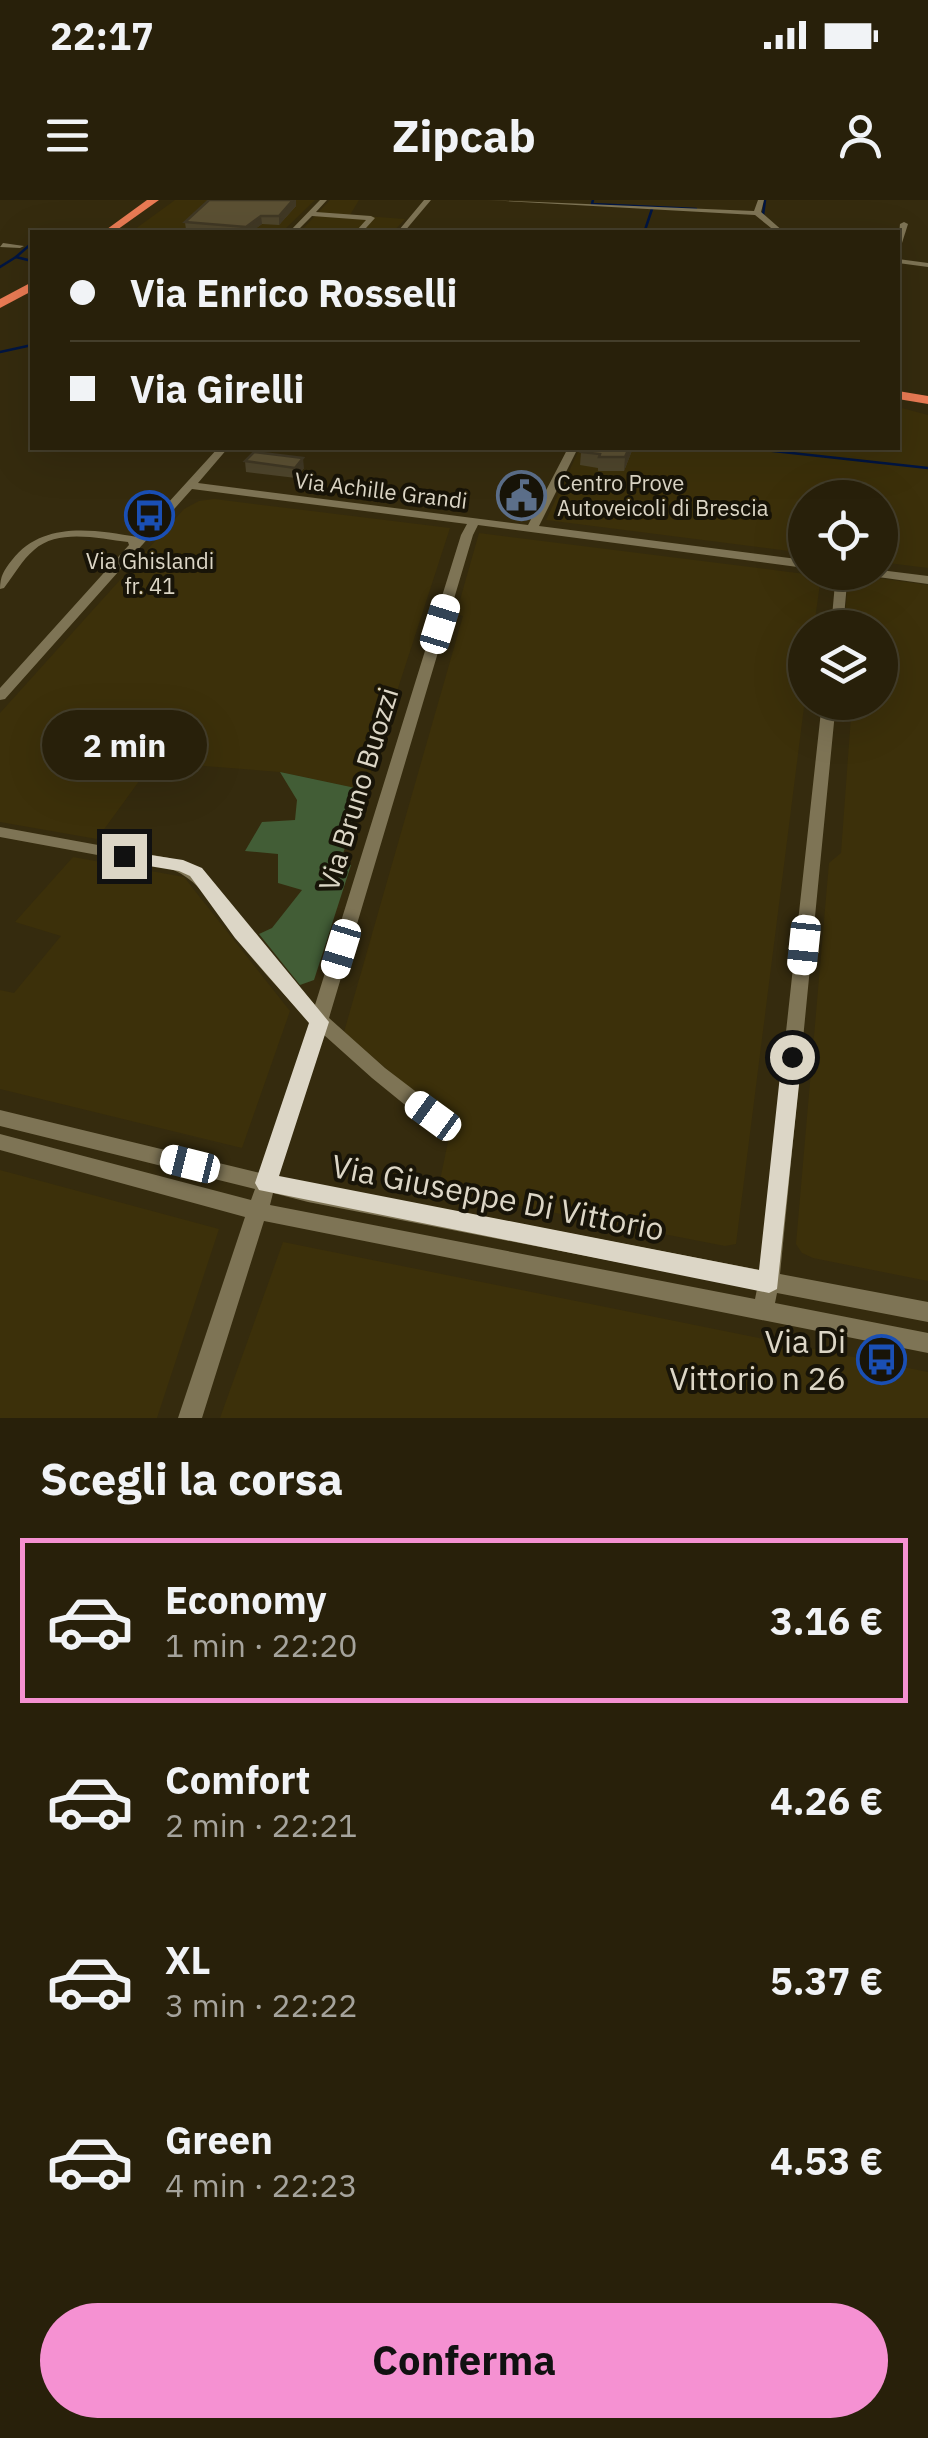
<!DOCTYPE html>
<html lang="it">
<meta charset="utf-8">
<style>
body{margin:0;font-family:"IBM Plex Sans",sans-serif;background:#302813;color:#f1f3f6;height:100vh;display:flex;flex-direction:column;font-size:38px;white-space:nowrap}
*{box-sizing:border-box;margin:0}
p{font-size:32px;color:#a5a39c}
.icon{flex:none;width:55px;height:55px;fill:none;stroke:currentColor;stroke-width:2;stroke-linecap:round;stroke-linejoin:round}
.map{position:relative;height:1218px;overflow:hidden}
.panel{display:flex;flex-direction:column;background:#28200a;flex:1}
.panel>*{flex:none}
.top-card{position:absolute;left:30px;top:30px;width:870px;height:220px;border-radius:0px;box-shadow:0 10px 40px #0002,0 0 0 2px #443e2b;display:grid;align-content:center;height:220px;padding:0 40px;background:#28200a}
.controls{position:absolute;left:788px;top:280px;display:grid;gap:20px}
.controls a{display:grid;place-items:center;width:110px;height:110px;border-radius:50%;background:#28200a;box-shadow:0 10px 40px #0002,0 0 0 2px #443e2b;font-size:50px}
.end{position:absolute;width:45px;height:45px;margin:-22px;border:12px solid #dcd6c6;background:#111;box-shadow:0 0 0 5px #111}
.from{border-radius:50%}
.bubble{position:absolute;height:70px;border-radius:35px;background:#28200a;box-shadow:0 10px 40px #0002,0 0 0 2px #443e2b;font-size:32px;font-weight:700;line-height:70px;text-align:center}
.car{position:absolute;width:30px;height:60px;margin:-30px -15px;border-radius:12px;box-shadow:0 0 8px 2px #0007;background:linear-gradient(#fff 24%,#345 0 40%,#fff 0 76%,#345 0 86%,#fff 0)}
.top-card b{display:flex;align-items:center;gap:35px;height:95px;font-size:38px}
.top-card b+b{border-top:2px solid #443e2b}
.top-card i{width:25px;height:25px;background:#f1f3f6}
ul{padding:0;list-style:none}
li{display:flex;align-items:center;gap:30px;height:165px;margin:0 20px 15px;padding:0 20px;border:5px solid transparent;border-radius:0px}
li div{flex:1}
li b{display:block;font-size:38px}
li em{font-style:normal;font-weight:700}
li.active{border-color:#f591d2}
li>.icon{width:90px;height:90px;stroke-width:1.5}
h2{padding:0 40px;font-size:45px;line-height:120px}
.cta{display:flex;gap:20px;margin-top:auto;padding:20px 40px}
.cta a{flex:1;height:115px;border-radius:60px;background:#f591d2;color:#111;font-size:40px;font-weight:700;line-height:115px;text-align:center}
.status{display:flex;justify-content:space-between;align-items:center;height:70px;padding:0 50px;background:#28200a;direction:ltr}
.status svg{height:28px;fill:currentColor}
header{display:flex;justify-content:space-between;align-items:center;height:130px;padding:0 40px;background:#28200a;font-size:45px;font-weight:700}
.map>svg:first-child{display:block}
</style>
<div class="status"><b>22:17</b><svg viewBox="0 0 49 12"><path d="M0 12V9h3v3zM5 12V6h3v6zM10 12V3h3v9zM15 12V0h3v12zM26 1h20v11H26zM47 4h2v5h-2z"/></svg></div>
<header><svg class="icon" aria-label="menu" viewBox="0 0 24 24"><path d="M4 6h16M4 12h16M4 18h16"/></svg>Zipcab<svg class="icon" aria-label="person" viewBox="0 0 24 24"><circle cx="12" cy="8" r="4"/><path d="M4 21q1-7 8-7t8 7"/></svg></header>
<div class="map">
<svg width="928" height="1218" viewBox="0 0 928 1218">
<rect width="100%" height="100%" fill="#352b0e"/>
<!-- built -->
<g fill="#3c300a">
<polygon points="175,0 315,0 282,32 131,32"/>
<polygon points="330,0 359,0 350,15 405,19 393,32 300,32"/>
<polygon points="898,207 928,215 928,368 880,362 880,298 805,298 805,353 546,320 580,248 898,248"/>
<polygon points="214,299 450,328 365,590 280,572 153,562 97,639 0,622 0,513 184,309 199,301"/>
<polygon points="479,333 821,376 814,427 805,428 805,499 736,1044 725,1046 438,990 453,918 404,884 344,832 463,416 456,414"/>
<polygon points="864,376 928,385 928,1081 813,1058 802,1053 796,1044 829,663 841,653 852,503 880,502 880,428 844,427 848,381"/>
<polygon points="73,657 184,677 290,811 242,948 0,889 0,790 14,793 61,736 15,722"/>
<polygon points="0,970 219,1029 157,1218 0,1218"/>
<polygon points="283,1042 928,1172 928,1218 220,1218"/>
</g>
<!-- green -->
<polygon fill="#425d36" points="280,572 365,590 339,665 351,665 314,780 300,785 259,734 272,728 302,690 278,683 278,654 245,651 262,622 295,620 297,600"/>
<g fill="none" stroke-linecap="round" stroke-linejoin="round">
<!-- stream -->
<g stroke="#001542" stroke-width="2.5">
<polyline points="593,0 592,4 696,9"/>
<polyline points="652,9 645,30 673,32"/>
<polyline points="763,15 765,0"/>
<polyline points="32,43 16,57 32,61"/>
<polyline points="0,67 16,57"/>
<polyline points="0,152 32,145"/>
<polyline points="745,248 928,268"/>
</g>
<!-- minor -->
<g fill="#7e7455" fill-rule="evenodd">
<polygon points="320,0 327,0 316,12 371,16 375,18 366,28 399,30 424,0 431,0 404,32 361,32 357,30 366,20 312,16 296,32 289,32"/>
<polygon points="487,0 754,11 758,0 764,0 761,12 784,32 776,32 755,15"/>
<polygon points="904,22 908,24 902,43 898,45 900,24"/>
<polygon points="3,43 24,46 20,48 0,47"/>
<polygon points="898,59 928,63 928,67 898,63"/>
<path d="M 218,248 L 228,248 L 198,283 L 528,325 L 568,248 L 578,248 L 539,326 L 805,360 L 805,368 L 478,325 L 473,335 L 329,818 L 385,868 L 440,910 L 443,916 L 440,922 L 433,924 L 426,922 L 372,878 L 324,835 L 278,977 L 760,1070 L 822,502 L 836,502 L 780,1074 L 928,1102 L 928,1122 L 777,1093 L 775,1103 L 928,1133 L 928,1153 L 264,1021 L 202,1218 L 178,1218 L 245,1017 L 0,950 L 0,934 L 251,1000 L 255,989 L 0,926 L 0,910 L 260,973 L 310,822 C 288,799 267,776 247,752 C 224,723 205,680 168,668 L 0,637 L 0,627 L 169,658 L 196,668 L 212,682 L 262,746 L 315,805 L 461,335 L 467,324 L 192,289 L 5,499 L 0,500 L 0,488 L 129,345 L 128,342 C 99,339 59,328 34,350 C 22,360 14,375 4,388 L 0,389 C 0,376 4,370 12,360 C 42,321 93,329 137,337 ZM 273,993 L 308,1002 L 757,1089 L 755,1099 L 270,1005 Z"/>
<polygon points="880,370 928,376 928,384 871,376 865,372 880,372"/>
<polygon points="836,372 848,372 843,428 831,428"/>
</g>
<!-- highway -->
<g fill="#ea7b54" fill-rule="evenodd">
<polygon points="147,0 159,0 114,32 103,32"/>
<polygon points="32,82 32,91 0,108 0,99"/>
<polygon points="898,191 928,196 928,204 898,199"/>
</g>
</g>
<!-- wall -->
<g fill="#4e452c">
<polygon points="209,0 296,0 296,6 279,25 262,24 251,32 211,32 186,30 185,22"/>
<polygon points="583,248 633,248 624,271 598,271 598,268 580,265 581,252"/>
<polygon points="245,261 304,268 296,278 246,272"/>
</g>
<!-- shaded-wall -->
<g fill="#403824">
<polygon points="293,0 296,0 296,6 279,25 279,16"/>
<polygon points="261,16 262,24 251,32 246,32 246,27"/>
<polygon points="629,248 633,248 624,271 625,257"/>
<polygon points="303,258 304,268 296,278 295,268"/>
</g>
<!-- building -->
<g fill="#5b5033" stroke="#403824" stroke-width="2.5">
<polygon points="209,0 293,0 279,16 261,16 246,27 185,22"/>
<polygon points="583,248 629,248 625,257 599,257 600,254 581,252"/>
<polygon points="254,252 303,258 295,268 245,261"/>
</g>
<!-- route -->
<polygon fill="#dcd6c6" points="124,651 183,660 202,668 329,822 279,976 759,1070 782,857 792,849 799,852 802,857 777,1089 769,1093 259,990 255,983 309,823 235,738 190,676 179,671 119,661 119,652"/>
<!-- icons -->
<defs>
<symbol id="civic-ring" viewBox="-11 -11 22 22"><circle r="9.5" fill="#181408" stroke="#5c6f8a" stroke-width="1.5"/><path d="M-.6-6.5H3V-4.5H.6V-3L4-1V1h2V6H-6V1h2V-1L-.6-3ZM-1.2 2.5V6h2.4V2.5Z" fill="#5c6f8a"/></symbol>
<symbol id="bus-ring" viewBox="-11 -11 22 22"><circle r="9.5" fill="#181408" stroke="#1a4fb4" stroke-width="1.5"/><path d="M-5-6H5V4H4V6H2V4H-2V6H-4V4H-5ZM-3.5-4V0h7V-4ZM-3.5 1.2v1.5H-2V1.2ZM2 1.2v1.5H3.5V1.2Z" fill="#1a4fb4"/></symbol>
</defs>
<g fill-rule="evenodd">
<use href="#civic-ring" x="494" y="268" width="55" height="55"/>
<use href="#bus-ring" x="122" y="288" width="55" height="55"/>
<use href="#bus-ring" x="854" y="1132" width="55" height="55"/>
</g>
<g text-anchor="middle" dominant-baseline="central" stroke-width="8" stroke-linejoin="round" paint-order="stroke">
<!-- far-poi labels -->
<g font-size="22" fill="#dcd6c6" stroke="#181408" text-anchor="start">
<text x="557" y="282">Centro Prove<tspan x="557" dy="25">Autoveicoli di Brescia</tspan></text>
<text x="150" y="360" text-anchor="middle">Via Ghislandi<tspan x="150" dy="25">fr. 41</tspan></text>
</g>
<!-- far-street labels -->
<g font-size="22" fill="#dcd6c6" stroke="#181408">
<text transform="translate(381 290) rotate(7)">Via Achille Grandi</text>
</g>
<!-- street labels -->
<g font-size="28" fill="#dcd6c6" stroke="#181408">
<text transform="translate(358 589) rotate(-73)">Via Bruno Buozzi</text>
</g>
<!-- near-street labels -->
<g font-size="32" fill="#dcd6c6" stroke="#181408">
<text transform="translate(498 997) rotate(11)">Via Giuseppe Di Vittorio</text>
</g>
<!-- near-poi labels -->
<g font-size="32" fill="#dcd6c6" stroke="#181408" text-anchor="end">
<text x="846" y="1141">Via Di<tspan x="846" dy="37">Vittorio n 26</tspan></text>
</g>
</g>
</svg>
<div class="controls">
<a><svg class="icon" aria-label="locate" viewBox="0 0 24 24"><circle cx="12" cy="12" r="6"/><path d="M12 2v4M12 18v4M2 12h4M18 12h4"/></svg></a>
<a><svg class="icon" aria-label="layers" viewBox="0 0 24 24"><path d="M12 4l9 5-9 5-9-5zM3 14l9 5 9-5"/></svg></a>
</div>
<i class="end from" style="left:792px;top:857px"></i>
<i class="end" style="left:124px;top:656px"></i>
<div class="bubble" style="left:42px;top:510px;width:165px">2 min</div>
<i class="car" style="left:440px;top:424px;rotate:17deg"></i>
<i class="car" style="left:804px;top:745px;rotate:186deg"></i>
<i class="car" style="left:341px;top:749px;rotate:197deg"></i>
<i class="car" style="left:433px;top:916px;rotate:306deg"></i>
<i class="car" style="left:190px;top:964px;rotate:284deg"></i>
<div class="top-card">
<b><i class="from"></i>Via Enrico Rosselli</b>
<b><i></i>Via Girelli</b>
</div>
</div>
<section class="panel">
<h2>Scegli la corsa</h2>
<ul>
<li class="active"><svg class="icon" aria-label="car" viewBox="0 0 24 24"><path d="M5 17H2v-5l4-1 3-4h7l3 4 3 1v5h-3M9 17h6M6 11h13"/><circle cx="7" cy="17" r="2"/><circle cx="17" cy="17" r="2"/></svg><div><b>Economy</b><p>1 min · 22:20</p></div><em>3.16 €</em></li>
<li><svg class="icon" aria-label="car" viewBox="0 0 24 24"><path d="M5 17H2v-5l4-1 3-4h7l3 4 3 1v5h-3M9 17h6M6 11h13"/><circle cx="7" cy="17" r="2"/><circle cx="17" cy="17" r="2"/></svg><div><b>Comfort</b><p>2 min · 22:21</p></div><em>4.26 €</em></li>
<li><svg class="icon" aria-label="car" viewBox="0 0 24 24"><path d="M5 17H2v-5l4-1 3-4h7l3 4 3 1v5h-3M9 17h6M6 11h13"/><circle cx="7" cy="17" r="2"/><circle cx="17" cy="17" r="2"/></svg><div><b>XL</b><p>3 min · 22:22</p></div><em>5.37 €</em></li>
<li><svg class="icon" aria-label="car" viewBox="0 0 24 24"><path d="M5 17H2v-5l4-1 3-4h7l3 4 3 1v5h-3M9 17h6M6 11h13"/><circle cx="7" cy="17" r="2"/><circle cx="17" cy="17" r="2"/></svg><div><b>Green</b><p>4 min · 22:23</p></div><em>4.53 €</em></li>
</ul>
<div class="cta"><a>Conferma</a></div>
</section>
